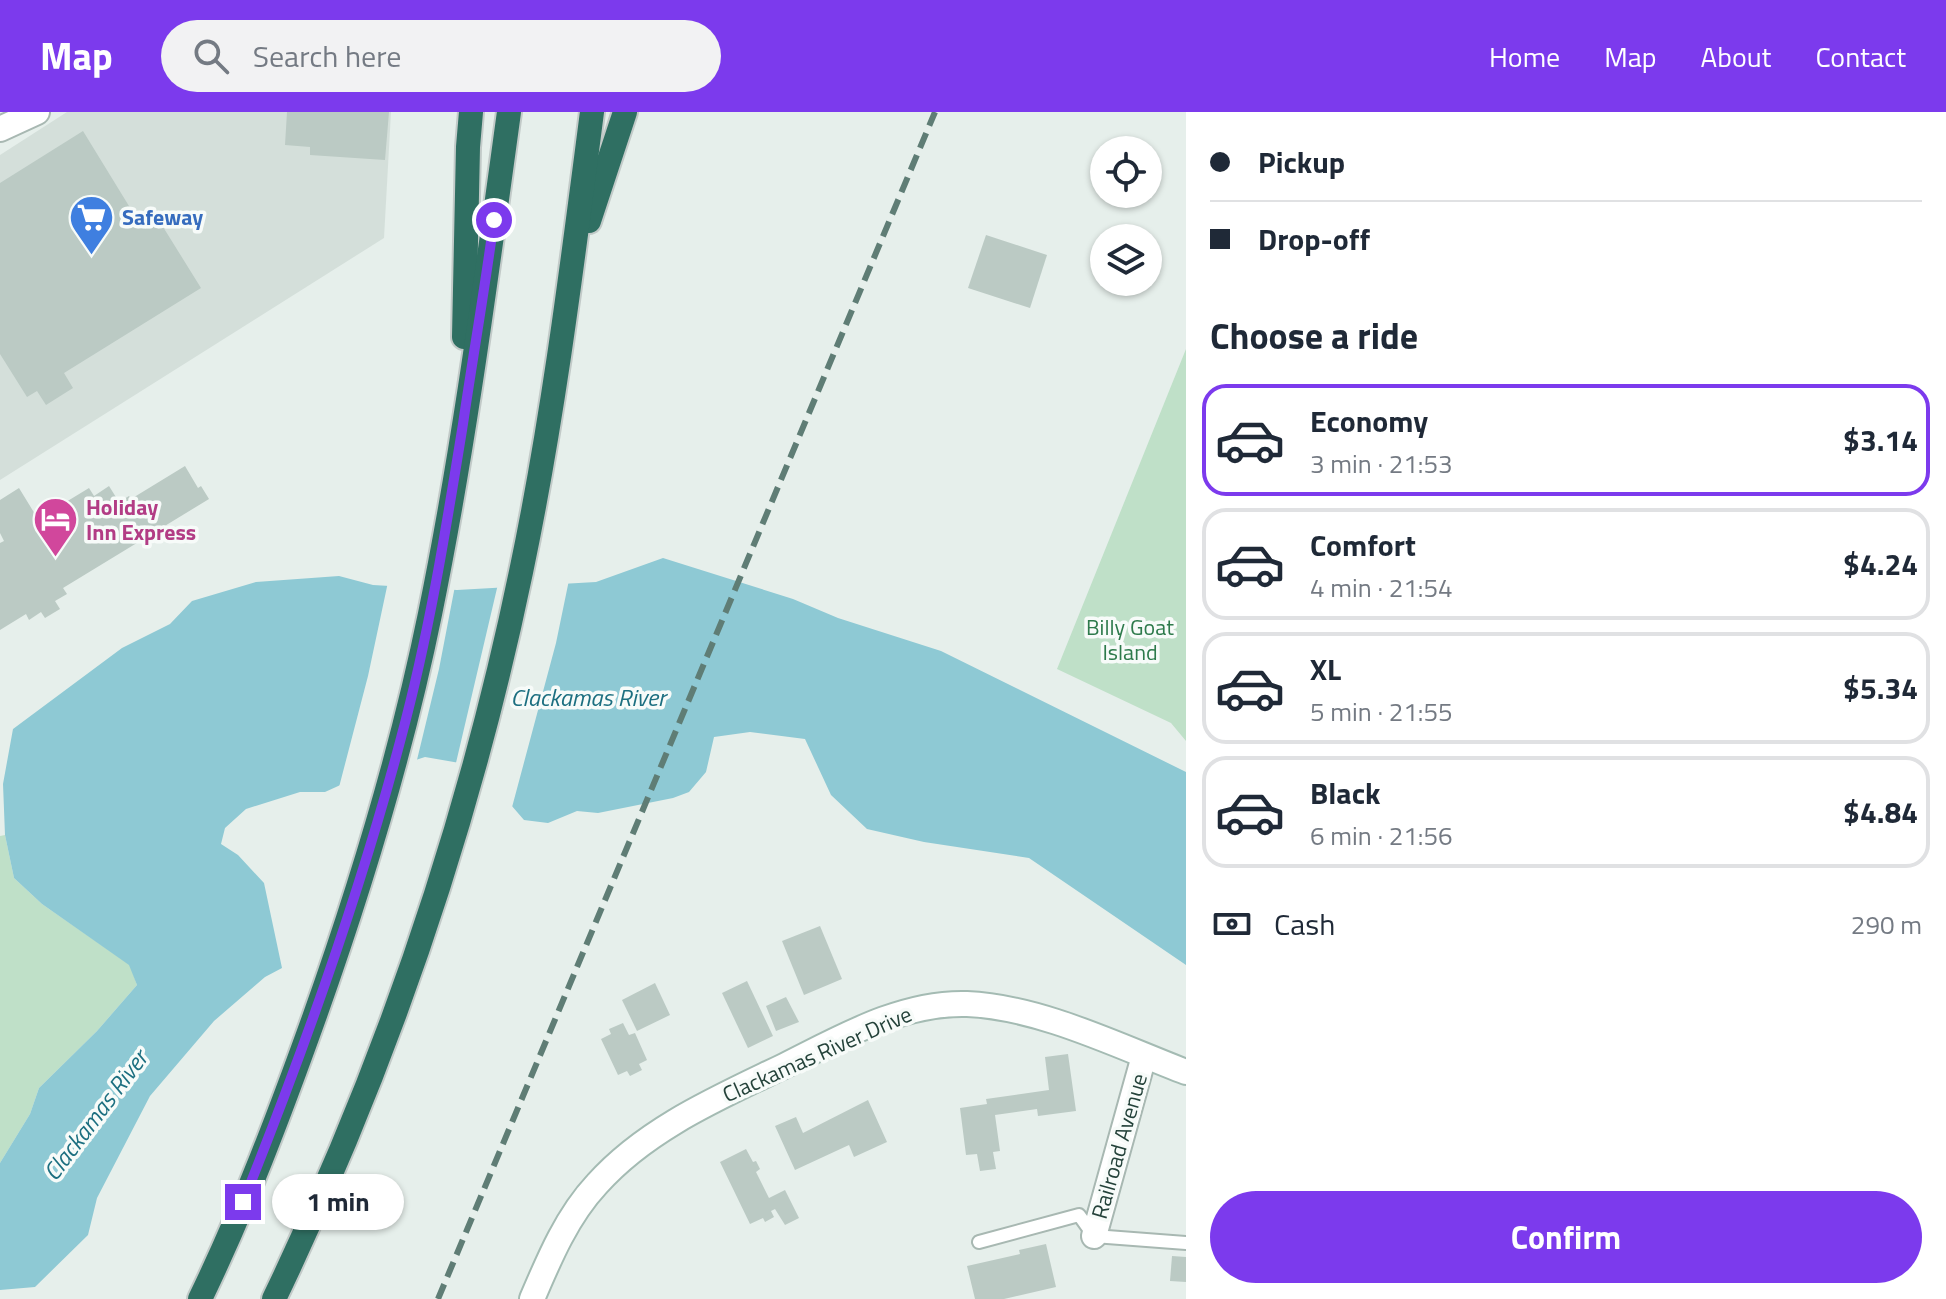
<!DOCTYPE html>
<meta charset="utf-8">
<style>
body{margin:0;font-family:"Titillium Web",sans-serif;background:#f2f2f3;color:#1f2937;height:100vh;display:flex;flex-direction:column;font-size:30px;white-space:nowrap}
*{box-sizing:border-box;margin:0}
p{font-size:26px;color:#747a83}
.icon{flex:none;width:44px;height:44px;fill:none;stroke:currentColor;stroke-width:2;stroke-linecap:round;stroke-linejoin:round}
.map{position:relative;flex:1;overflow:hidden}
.side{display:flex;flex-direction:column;background:#fff;width:760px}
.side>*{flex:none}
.top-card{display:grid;align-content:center;height:176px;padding:0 24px;background:#fff}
.fabs{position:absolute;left:1090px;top:24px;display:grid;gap:16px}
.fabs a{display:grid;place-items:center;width:72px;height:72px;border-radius:50%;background:#fff;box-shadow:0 2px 6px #0004;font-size:40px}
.end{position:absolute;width:36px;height:36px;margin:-18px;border:10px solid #7c3aed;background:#fff;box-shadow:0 0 0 4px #fff}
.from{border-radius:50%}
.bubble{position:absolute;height:56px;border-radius:28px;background:#fff;box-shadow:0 2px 6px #0004;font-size:26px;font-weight:700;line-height:56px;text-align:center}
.top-card b{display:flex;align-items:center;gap:28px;height:76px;font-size:30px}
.top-card b+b{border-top:2px solid #e0e1e3}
.top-card i{width:20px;height:20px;background:#1f2937}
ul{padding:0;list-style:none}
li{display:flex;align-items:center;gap:24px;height:112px;margin:0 16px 12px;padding:0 8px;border:4px solid #e0e1e3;border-radius:24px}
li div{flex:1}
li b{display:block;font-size:30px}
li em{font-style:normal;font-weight:700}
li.on{border-color:#7c3aed}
li>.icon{width:72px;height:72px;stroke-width:1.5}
h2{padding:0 24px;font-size:36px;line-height:96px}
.pay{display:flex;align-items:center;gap:20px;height:88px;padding:0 24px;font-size:30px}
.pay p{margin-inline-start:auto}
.cta{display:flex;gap:16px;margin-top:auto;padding:16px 24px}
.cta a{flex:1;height:92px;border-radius:48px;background:#7c3aed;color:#fff;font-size:32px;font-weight:700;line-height:92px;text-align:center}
header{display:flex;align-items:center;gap:48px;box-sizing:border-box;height:112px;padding:0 40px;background:#7c3aed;color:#fff}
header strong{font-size:38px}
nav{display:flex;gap:44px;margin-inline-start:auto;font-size:28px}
.search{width:560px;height:72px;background:#f2f2f3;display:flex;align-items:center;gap:20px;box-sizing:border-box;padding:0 28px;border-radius:44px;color:#747a83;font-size:30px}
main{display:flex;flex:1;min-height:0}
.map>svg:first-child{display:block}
</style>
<header>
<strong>Map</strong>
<div class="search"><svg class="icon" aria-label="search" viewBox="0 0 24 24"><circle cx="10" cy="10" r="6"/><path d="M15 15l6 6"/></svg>Search here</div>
<nav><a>Home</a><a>Map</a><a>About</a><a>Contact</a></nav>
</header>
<main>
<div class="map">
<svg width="1186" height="1187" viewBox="0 0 1186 1187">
<rect width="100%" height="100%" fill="#e6efeb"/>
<!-- built -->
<polygon fill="#d4dfda" points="67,0 391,0 384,126 0,368 0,43"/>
<!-- green -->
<g fill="#bfe0c8">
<polygon points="1186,237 1186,629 1171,611 1057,557"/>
<polygon points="5,723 14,766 42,792 130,853 137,873 97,919 39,976 30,1002 0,1051 0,724"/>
</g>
<!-- water -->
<polygon fill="#8ec9d4" points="663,446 793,487 838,506 941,539 1186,660 1186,853 1029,746 924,730 867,717 831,683 805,627 750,620 714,625 706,660 689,680 673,686 598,701 577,699 548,711 524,708 477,654 425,645 347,670 325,680 300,680 246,697 225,716 221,732 238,743 264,771 282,856 265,865 214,909 150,984 97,1086 88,1123 35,1175 0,1178 0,1051 30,1002 39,976 97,919 137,873 129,853 42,792 14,766 5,723 3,672 13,617 122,536 170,512 192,489 256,470 339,464 373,473 457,478 596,470"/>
<!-- pier -->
<g fill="#e6efeb">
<polygon points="569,468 556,531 511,699 475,658 455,655 498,472"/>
<polygon points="388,470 455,474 439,557 416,652 338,679 368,564"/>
</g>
<!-- building -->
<g fill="#bbcac4">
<polygon points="287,0 389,0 385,48 310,43 310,35 285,33"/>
<polygon points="83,19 140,112 155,102 201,176 64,261 73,276 46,293 37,279 27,285 0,242 0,71"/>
<polygon points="986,123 1047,143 1030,196 968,176"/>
<polygon points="185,354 198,376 201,374 209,387 63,476 67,482 55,489 60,497 45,506 41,500 29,508 26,502 0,518 0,431 4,429 0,421 0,388 19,376 38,407 89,376 94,384 109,374 119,390 129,384 131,387"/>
<polygon points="820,814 842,867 804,883 782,829"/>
<polygon points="747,869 773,924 748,936 722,881"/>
<polygon points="655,871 670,903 637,919 622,888"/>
<polygon points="786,885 799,910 776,919 766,894"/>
<polygon points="623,911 629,923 635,921 647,948 639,952 642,958 630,964 627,959 618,963 601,927 611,922 609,917"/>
<polygon points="1068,942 1076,999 1038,1004 1037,997 995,1003 1000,1039 993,1040 996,1057 980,1059 977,1042 966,1043 960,996 987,992 986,987 1049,978 1045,945"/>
<polygon points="868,988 887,1030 854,1045 849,1033 795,1058 775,1014 796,1005 803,1021"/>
<polygon points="746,1037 753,1050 756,1049 760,1057 756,1060 769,1086 785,1078 799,1106 785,1113 775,1097 771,1099 774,1105 765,1110 763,1106 750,1112 720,1050"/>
<polygon points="1046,1132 1056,1175 1004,1187 975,1187 967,1154 1020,1142 1019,1138"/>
<polygon points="1172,1144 1186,1145 1186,1170 1170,1169"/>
</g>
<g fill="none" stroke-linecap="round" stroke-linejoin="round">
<defs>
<polyline id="lane" points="979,1130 1079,1103 1094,1124 1186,1131"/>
<g id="street">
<polyline points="0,17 37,0"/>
<polyline points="1094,1124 1144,944"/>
</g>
<path id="secondary" d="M 532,1187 C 549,1147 567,1104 597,1072 C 647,1016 720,985 786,953 C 842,925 902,890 967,892 C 1040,895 1118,934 1186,960"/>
<g id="highway">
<polyline points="589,109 625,0"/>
<polyline points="464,225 468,35 471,0"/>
<path d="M 200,1187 C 244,1096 280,1001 314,906 C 361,774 402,639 430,502 C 464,336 486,167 509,0"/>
<path d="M 274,1187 C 385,956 469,711 521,460 C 553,308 572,154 592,0"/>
</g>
</defs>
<!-- lane casing -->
<use href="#lane" stroke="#a8b8b2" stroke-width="16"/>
<!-- street casing -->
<use href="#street" stroke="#a8b8b2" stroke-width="28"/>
<!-- secondary casing -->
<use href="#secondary" stroke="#a4bbb3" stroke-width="28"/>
<!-- highway casing -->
<use href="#highway" stroke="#c2cac8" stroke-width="28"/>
<!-- lane -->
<use href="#lane" stroke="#fff" stroke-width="12"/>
<!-- street -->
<use href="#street" stroke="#fff" stroke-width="24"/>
<!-- secondary -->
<use href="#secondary" stroke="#fff" stroke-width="24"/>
<!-- highway -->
<use href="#highway" stroke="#2f6f62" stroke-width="24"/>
<!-- rail -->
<polyline stroke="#5f7d75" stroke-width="6" stroke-dasharray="16 8" stroke-linecap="butt" points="438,1187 935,0"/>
</g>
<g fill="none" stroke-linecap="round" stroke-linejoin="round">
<!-- route -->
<path stroke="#7c3aed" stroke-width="10" d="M 243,1090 C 304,938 359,785 401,626 C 429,523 446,417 463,312 C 473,244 485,176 494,108"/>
</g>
<!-- icons -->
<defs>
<symbol id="supermarket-pin" viewBox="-11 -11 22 30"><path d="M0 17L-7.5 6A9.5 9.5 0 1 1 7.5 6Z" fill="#3f7fe0" stroke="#f7fbf9"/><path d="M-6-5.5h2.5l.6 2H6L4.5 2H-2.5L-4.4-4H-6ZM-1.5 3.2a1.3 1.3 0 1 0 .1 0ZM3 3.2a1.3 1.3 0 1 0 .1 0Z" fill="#fff"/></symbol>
<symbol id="hotel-pin" viewBox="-11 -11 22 30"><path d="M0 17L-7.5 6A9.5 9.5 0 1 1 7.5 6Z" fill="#d1479c" stroke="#f7fbf9"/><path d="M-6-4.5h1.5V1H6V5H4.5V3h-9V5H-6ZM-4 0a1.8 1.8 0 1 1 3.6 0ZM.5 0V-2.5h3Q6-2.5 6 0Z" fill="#fff"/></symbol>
</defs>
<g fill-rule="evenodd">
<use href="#supermarket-pin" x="66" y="80" width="51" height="69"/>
<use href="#hotel-pin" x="30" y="382" width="51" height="69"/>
</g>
<g text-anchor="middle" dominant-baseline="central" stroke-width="7" stroke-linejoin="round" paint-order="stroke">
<!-- shop labels -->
<g font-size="22" font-weight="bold" fill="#366cbe" stroke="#f7fbf9" text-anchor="start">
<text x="122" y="105">Safeway</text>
</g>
<!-- hotel labels -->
<g font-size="22" font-weight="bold" fill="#b23c85" stroke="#f7fbf9" text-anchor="start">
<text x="86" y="395">Holiday<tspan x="86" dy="25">Inn Express</tspan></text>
</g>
<!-- park labels -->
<g font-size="22" fill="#2d7a4b" stroke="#f7fbf9">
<text x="1130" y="515">Billy Goat<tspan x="1130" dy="25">Island</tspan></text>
</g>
<!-- street labels -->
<g font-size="22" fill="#24423a" stroke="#f7fbf9">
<text transform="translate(817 942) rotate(-24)">Clackamas River Drive</text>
<text transform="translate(1119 1034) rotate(-74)">Railroad Avenue</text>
</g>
<!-- water labels -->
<g font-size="24" font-style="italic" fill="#1c6f80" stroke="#f7fbf9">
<text x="588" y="585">Clackamas River</text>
<text transform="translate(95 1003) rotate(-53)">Clackamas River</text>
</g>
</g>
</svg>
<div class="fabs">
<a><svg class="icon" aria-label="locate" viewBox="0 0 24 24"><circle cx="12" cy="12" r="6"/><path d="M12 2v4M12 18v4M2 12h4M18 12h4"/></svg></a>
<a><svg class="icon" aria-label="layers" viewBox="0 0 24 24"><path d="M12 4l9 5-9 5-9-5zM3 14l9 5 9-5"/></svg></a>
</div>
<i class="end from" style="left:494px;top:108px"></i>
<i class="end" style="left:243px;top:1090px"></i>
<div class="bubble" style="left:272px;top:1062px;width:132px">1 min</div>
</div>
<section class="side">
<div class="top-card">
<b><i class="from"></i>Pickup</b>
<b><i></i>Drop-off</b>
</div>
<h2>Choose a ride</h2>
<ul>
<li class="on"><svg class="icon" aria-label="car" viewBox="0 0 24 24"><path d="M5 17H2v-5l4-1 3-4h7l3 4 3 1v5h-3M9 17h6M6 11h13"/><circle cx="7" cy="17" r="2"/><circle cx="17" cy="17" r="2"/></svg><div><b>Economy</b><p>3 min · 21:53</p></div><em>$3.14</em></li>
<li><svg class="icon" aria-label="car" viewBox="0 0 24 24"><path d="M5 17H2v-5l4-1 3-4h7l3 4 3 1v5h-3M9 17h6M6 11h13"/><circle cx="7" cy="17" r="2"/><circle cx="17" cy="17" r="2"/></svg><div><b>Comfort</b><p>4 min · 21:54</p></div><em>$4.24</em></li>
<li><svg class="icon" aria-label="car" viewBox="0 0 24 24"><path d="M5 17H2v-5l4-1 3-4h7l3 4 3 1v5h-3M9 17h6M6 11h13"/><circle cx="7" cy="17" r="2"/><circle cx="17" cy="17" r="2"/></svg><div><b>XL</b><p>5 min · 21:55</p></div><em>$5.34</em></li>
<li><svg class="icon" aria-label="car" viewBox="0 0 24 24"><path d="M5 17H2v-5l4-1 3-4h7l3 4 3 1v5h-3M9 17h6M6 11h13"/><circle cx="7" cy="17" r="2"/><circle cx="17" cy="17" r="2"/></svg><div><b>Black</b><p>6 min · 21:56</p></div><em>$4.84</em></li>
</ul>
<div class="pay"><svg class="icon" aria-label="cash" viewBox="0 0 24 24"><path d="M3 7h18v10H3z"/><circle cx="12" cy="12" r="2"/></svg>Cash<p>290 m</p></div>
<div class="cta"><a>Confirm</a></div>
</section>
</main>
